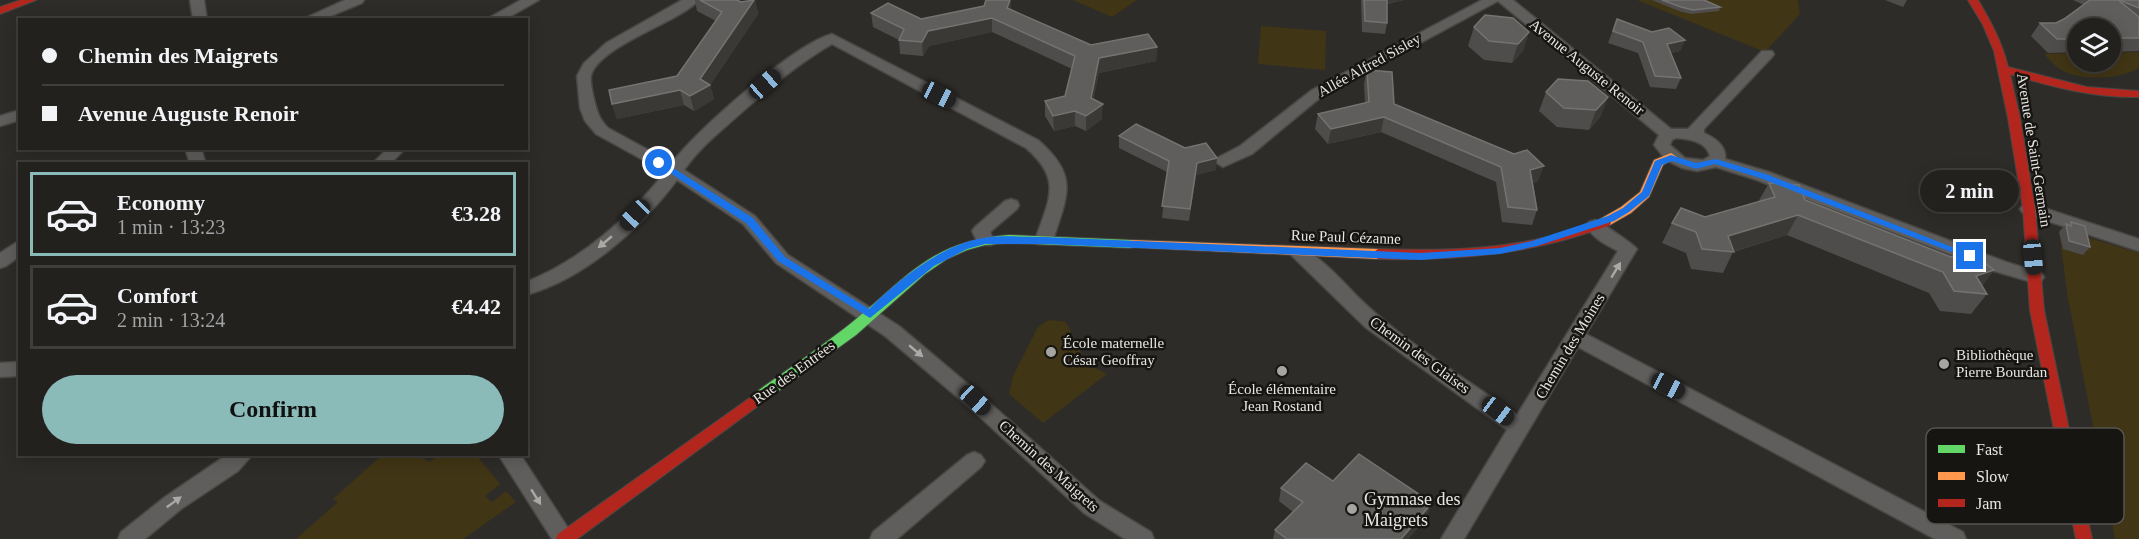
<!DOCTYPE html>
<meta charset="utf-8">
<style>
body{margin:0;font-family:Georgia,serif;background:#2e2e2b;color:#f1f3f6;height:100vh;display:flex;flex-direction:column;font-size:22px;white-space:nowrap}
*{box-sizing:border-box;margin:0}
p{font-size:20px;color:#a2a3a4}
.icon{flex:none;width:33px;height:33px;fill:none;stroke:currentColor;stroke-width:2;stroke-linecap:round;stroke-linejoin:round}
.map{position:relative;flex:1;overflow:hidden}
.details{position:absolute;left:18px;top:162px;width:510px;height:294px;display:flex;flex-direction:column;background:#22211e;border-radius:0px;box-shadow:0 3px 15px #0003,0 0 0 2px #3f3e3c}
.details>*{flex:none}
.banner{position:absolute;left:18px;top:18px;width:510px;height:132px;border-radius:0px;box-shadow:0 3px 15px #0003,0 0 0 2px #3f3e3c;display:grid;align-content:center;height:132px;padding:0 24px;background:#22211e}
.fabs{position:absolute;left:2067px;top:18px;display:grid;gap:12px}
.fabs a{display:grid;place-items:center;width:54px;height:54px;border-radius:50%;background:#22211e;box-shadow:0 3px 15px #0003,0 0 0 2px #3f3e3c;font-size:30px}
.end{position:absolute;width:27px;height:27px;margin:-14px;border:8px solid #1a73e8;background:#fff;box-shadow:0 0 0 3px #fff}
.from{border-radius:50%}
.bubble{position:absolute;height:42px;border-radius:21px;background:#22211e;box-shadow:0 3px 15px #0003,0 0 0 2px #3f3e3c;font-size:20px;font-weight:700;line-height:42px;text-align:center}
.car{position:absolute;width:18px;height:36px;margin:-18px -9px;border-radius:8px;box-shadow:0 0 4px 2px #0007;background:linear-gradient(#222 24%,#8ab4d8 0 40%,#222 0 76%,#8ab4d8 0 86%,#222 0)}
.banner b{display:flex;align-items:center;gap:21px;height:57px;font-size:22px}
.banner b+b{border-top:2px solid #3f3e3c}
.banner i{width:15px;height:15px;background:#f1f3f6}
ul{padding:10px 0 0;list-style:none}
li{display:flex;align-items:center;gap:18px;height:84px;margin:0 12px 9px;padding:0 12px;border:3px solid #3f3e3c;border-radius:0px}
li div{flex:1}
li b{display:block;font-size:22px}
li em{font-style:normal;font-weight:700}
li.active{border-color:#8bbbb9}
li>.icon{width:54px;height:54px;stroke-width:1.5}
.cta{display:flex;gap:12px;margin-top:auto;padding:12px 24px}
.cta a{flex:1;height:69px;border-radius:36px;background:#8bbbb9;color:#111;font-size:24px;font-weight:700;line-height:69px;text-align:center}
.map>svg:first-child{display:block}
</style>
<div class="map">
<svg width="2139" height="539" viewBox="0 0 2139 539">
<rect width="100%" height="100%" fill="#2e2c28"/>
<!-- green -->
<g fill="#403514">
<polygon points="1073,0 1137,0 1112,17"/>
<polygon points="1637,0 1798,0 1800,14 1765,52"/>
<polygon points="1261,26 1326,31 1325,70 1258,64"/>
<path d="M 2139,52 L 2139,68 C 2118,79 2084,82 2061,70 C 2055,66 2049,59 2044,54 L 2077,53 L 2078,62 L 2110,62 L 2111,53 Z"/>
<polygon points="2059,229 2139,253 2139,539 2115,539 2067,293"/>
<polygon points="1049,320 1066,322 1087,364 1107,374 1043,423 1009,394 1013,376 1038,327"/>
<polygon points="382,455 418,455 429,462 440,455 476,455 500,484 485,496 492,502 506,491 516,502 463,539 296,539 338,502 333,499"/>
</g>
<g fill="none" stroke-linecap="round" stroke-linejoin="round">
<defs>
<g id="street">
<polygon points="190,0 204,0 207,20 193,20"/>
<polygon points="345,0 364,0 362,3 321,20 301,20"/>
<polygon points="521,0 539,0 504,20 485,20"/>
<path d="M 682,0 L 699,0 C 680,22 598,46 591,76 C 590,82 592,89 593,95 C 596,108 598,118 608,128 L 672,163 C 695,131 796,43 832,34 L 1038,140 C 1079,176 1068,194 1053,240 L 1050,244 L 1038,244 L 1035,240 C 1049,199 1063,180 1026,148 L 832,44 C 796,65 764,92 733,120 C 715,136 698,150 684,170 L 755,216 L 788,255 L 899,326 L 982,396 L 1100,501 L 1151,532 L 1154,539 L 1125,539 L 1084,513 L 968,406 L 885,336 L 776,263 L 743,224 L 677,180 C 640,229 586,278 526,295 L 526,282 C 581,260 629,218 665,172 L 596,134 L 585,121 L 580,108 L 577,76 L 584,63 L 606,43 Z"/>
<path d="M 1482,0 L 1513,0 L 1671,129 L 1688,129 L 1762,51 L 1772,51 L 1774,54 L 1772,57 L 1704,129 L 1704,133 C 1715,138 1727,146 1725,159 L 1769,172 L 2006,262 L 2041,273 L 2044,277 L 2041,281 L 2035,283 L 1994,271 L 1757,180 L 1716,167 L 1697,171 L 1682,168 L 1666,160 L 1654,145 L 1659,135 L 1498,1 L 1322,96 L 1252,154 L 1223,167 L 1215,162 L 1217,158 L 1240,146 L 1312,90 ZM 1676,138 C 1689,139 1706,141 1710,156 L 1703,160 L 1685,158 L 1670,145 L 1672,140 Z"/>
<polygon points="20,110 20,120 0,126 0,116"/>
<polygon points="185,148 201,148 206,164 190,164"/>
<polygon points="388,148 406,148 390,164 372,164"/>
<polygon points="1011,199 1017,201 1019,205 1017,209 990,232 994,241 991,245 979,245 972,231 975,227 1005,201"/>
<polygon points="2029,203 2139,239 2139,251 2023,213 2020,209 2023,205"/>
<path d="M 1595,220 C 1599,221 1635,245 1637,249 L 1586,334 L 1963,532 L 1966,539 L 1935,539 L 1578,347 L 1464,539 L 1441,539 L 1507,430 L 1365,327 L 1288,252 L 1291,248 C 1309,242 1345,284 1358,297 C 1405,343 1464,377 1517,415 L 1618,251 C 1605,244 1594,239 1586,226 L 1589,222 Z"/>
<polygon points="20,240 20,256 6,266 0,268 0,253"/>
<polygon points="20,362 20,376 0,377 0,363"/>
<polygon points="974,452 981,455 985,461 981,467 897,539 870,539 873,532 967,455"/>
<polygon points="228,454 253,454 238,471 181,509 145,539 118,539 121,532 165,497"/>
<polygon points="498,454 520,454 575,539 552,539"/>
</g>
<path id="fast" d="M 1009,235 L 1131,240 L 1138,244 L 1131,248 L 1009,243 L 985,245 L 967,250 L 947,259 L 925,274 L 856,335 L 766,400 L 761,402 L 756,400 L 754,396 L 756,392 C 786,371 816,350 845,328 C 905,281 927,241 1009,235 Z"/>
<g id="slow">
<polygon points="1671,153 1677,157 1663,165 1649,197 1631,213 1610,225 1600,225 1599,222 1600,219 1621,207 1640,192 1654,160"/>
<polygon points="1131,240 1378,249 1385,254 1378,259 1126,247 1124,244"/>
</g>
<g id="jam">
<polygon points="21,0 36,0 0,14 0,7"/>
<path d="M 1968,0 L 1978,0 C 1991,22 2002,42 2008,67 L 2087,87 L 2139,91 L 2139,97 C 2094,98 2052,87 2010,74 L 2020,118 L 2035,209 L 2044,310 L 2092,539 L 2076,539 L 2030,310 L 2023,209 L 2008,118 L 1994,51 L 1983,25 Z"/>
<path d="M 1605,218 L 1610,219 L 1611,222 L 1610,225 C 1534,254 1458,261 1378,259 L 1371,254 L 1378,249 C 1435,251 1492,250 1548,237 C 1568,232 1586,223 1605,218 Z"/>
<polygon points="761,390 766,392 768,396 766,400 577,539 556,539 558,534"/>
</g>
</defs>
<!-- street casing -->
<use href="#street" stroke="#484744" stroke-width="3"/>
<!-- fast casing -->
<use href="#fast" stroke="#484744" stroke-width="2"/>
<!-- slow casing -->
<use href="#slow" stroke="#484744" stroke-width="2"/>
<!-- jam casing -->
<use href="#jam" stroke="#484744" stroke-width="2"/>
<!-- street -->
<use href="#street" fill="#5f5e5c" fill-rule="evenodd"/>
<!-- fast -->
<use href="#fast" fill="#63d668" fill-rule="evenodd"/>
<!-- slow -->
<use href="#slow" fill="#ff974d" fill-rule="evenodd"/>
<!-- jam -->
<use href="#jam" fill="#b3261e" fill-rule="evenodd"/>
</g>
<!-- wall -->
<g fill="#4f4d4b">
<polygon points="695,0 737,0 741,2 755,0 758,14 710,85 714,99 694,111 684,105 617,119 612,104 677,76 716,21 697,11"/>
<polygon points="986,0 1011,0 1011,10 1091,45 1157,47 1156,61 1099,73 1093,100 1102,119 1086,131 1075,126 1054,131 1045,116 1045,101 1065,96 1072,69 992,32 929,46 923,56 900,54 899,40 873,27 871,13 921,19 984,6"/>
<polygon points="1361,0 1404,0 1387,4 1387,23 1385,34 1362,32"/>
<polygon points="1652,0 1704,0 1720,7 1719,11 1691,14 1679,11"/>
<polygon points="1885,0 1907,0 1903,7"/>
<polygon points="2073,0 2139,0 2139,51 2110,52 2110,28 2078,28 2078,52 2048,53 2031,36 2040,23 2056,23 2064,19 2084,5"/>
<polygon points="1617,19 1652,32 1685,40 1680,51 1671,53 1681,78 1676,89 1650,87 1638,53 1608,43"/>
<polygon points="1474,27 1529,32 1523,51 1512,63 1484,60 1468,46"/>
<polygon points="1367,70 1394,104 1538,181 1533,183 1537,210 1532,225 1502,222 1496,182 1381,132 1328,144 1315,129 1318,114 1365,103 1364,84"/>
<polygon points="1546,92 1608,97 1600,117 1589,130 1557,127 1539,111"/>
<polygon points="1119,136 1216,170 1196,175 1189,221 1162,218 1167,172 1119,148"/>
<polygon points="1769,183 1805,200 1951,257 1994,270 1982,286 1987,294 1971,314 1940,311 1929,293 1787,235 1733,252 1723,273 1691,269 1686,253 1662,243 1672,223 1705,217 1758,202"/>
<polygon points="2071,222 2090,247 2083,255 2063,249 2059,232 2066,224 2069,225"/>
<polygon points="1333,481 1427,517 1408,539 1273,539 1275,530 1293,512 1279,501 1281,488"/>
</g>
<!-- shaded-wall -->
<g fill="#3b3936">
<polygon points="755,0 758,14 710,85 714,99 694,111 690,96 700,79"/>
<polygon points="1010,0 1011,0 1011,12 1007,8"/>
<polygon points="1385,0 1404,0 1384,4"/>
<polygon points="992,18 992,32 929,46 923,56 922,42 928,31"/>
<polygon points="1529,32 1523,51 1512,63 1518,44"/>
<polygon points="1685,40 1680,51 1663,55 1667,44"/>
<polygon points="1157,47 1156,61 1099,73 1091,113 1103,104 1102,119 1086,131 1086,116 1091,98 1099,58"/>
<polygon points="680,90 684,105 617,119 612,104"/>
<polygon points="1608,97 1600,117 1589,130 1596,110"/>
<polygon points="1075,111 1075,126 1054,131 1053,116"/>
<polygon points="1384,117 1381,132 1328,144 1331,129"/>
<polygon points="1217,158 1216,170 1196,175 1189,221 1197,163"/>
<polygon points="1544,166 1538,181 1525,185 1530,170"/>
<polygon points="1798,215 1787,235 1731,252 1728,236"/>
<polygon points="1994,270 1979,290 1976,276"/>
<polygon points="1432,503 1427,517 1408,539 1401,539"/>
</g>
<!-- building -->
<g fill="#5f5e5c" stroke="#747371" stroke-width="1.5">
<polygon points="700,0 737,0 741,2 754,0 700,79 710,85 690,96 680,90 612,104 609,90 677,76 722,12"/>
<polygon points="986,0 1010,0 1007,8 1091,45 1148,34 1157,47 1099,58 1091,98 1103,104 1086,116 1075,111 1053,116 1045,101 1065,96 1075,56 992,18 928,31 922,42 899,40 904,29 871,13 888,3 921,19 984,6"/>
<polygon points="1364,0 1387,0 1387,23 1365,21"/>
<polygon points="1662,0 1704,0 1720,7 1693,10 1681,7"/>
<polygon points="2090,0 2118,0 2139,17 2139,38 2110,38 2110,28 2078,28 2078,39 2057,39 2040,23 2056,23 2064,19"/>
<polygon points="2119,0 2139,0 2139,8"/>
<polygon points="1485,15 1513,18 1529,32 1518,44 1489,41 1474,27"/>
<polygon points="1617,19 1652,32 1669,28 1685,40 1667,44 1681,78 1655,76 1643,42 1613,31"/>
<polygon points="1367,70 1392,72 1394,104 1514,154 1527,150 1544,166 1530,170 1537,210 1508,207 1501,167 1384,117 1331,129 1318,114 1369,102"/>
<polygon points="1558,79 1588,81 1608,97 1596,110 1564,108 1546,92"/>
<polygon points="1136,124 1185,148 1206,143 1217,158 1197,163 1190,209 1162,206 1169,161 1119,136"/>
<polygon points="1769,183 1799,185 1805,200 1951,257 1969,251 1994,270 1976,276 1987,294 1954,291 1943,272 1798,215 1728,236 1734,252 1702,249 1696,232 1672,223 1681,208 1705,217 1775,197"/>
<polygon points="2071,222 2085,226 2090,247 2069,241 2066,224 2071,226"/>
<polygon points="1359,454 1432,503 1401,539 1287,539 1275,530 1303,502 1281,488 1306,463 1333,481"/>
</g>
<!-- one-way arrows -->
<defs><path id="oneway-solid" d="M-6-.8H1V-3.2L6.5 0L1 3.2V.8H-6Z" transform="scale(1.5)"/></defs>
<g fill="#aaa9a6">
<use href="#oneway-solid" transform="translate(605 242) rotate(140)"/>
<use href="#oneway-solid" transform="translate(1616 270) rotate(-59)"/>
<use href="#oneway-solid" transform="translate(916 351) rotate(40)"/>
<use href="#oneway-solid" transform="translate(536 497) rotate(58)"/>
<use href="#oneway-solid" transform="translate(174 502) rotate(-36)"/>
</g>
<!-- route -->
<path fill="#1a73e8" d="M 1671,155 L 1696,163 L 1716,159 L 1766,174 L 1975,256 L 1974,258 L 1967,258 L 1760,178 L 1715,164 L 1696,169 L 1672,161 L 1662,165 L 1649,196 L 1629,212 L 1614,221 L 1537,246 L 1500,254 L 1420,260 L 1044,244 L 985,244 L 967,249 L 934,266 L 870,318 L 778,261 L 746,223 L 655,163 L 662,161 L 753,218 L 785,257 L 869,309 C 900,279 939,246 983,238 C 1002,235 1025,237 1044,237 L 1420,253 L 1500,248 L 1532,241 L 1608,216 L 1623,208 L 1642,192 L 1655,161 Z"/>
<!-- markers -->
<g fill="#a7a5a1" stroke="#171512" stroke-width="2">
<circle cx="1051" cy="352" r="6"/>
<circle cx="1944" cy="364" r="6"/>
<circle cx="1282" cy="371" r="6"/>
<circle cx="1352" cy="509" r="6"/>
</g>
<g text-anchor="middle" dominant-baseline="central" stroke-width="5" stroke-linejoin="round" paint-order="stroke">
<!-- street labels -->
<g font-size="15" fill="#e8e6e2" stroke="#171512">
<text transform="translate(1369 65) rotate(-29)">Allée Alfred Sisley</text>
<text transform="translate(1587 67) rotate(39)">Avenue Auguste Renoir</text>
<text transform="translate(2034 150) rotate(81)">Avenue de Saint-Germain</text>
<text transform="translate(1346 237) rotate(2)">Rue Paul Cézanne</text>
<text transform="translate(1570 346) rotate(-59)">Chemin des Moines</text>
<text transform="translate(1420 355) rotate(36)">Chemin des Glaises</text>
<text transform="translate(794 372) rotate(-36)">Rue des Entrées</text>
<text transform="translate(1049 466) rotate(42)">Chemin des Maigrets</text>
</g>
<!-- poi labels -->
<g font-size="15" fill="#e8e6e2" stroke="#171512" text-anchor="start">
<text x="1063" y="343">École maternelle<tspan x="1063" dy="17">César Geoffray</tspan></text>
<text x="1956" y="355">Bibliothèque<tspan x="1956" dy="17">Pierre Bourdan</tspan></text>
<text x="1282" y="389" text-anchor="middle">École élémentaire<tspan x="1282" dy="17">Jean Rostand</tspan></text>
</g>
<!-- near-poi labels -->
<g font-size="18" fill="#e8e6e2" stroke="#171512" text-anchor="start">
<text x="1364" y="499">Gymnase des<tspan x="1364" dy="21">Maigrets</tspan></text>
</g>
</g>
<!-- legend -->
<rect x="1926" y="428" width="198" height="96" rx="9" fill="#171512" stroke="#565450" stroke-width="1.5"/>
<rect x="1938" y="445" width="27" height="8" fill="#63d668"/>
<rect x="1938" y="472" width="27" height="8" fill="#ff974d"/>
<rect x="1938" y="499" width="27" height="8" fill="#b3261e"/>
<g font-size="16" fill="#e8e6e2">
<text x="1976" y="455">Fast</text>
<text x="1976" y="482">Slow</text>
<text x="1976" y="509">Jam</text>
</g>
</svg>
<div class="fabs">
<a><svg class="icon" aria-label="layers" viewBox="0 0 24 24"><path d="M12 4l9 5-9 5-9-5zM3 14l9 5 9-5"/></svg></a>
</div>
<i class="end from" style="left:659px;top:163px"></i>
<i class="end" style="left:1970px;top:256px"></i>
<div class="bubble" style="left:1920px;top:170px;width:99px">2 min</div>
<i class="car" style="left:765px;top:84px;rotate:49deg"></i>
<i class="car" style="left:939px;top:95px;rotate:117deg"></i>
<i class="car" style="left:635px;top:215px;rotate:224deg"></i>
<i class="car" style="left:2033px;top:257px;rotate:175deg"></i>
<i class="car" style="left:1668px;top:386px;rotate:118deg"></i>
<i class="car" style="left:975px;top:400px;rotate:133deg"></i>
<i class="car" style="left:1498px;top:411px;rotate:127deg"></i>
<div class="banner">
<b><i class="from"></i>Chemin des Maigrets</b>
<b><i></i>Avenue Auguste Renoir</b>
</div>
<section class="details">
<ul>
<li class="active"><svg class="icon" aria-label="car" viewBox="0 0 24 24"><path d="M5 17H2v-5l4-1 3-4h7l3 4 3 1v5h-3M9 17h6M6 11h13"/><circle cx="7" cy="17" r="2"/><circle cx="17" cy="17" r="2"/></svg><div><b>Economy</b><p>1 min · 13:23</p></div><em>€3.28</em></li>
<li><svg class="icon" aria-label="car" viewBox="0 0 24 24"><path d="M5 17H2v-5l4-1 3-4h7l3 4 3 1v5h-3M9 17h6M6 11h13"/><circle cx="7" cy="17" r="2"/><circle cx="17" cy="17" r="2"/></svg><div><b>Comfort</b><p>2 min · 13:24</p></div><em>€4.42</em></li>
</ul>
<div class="cta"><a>Confirm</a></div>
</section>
</div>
